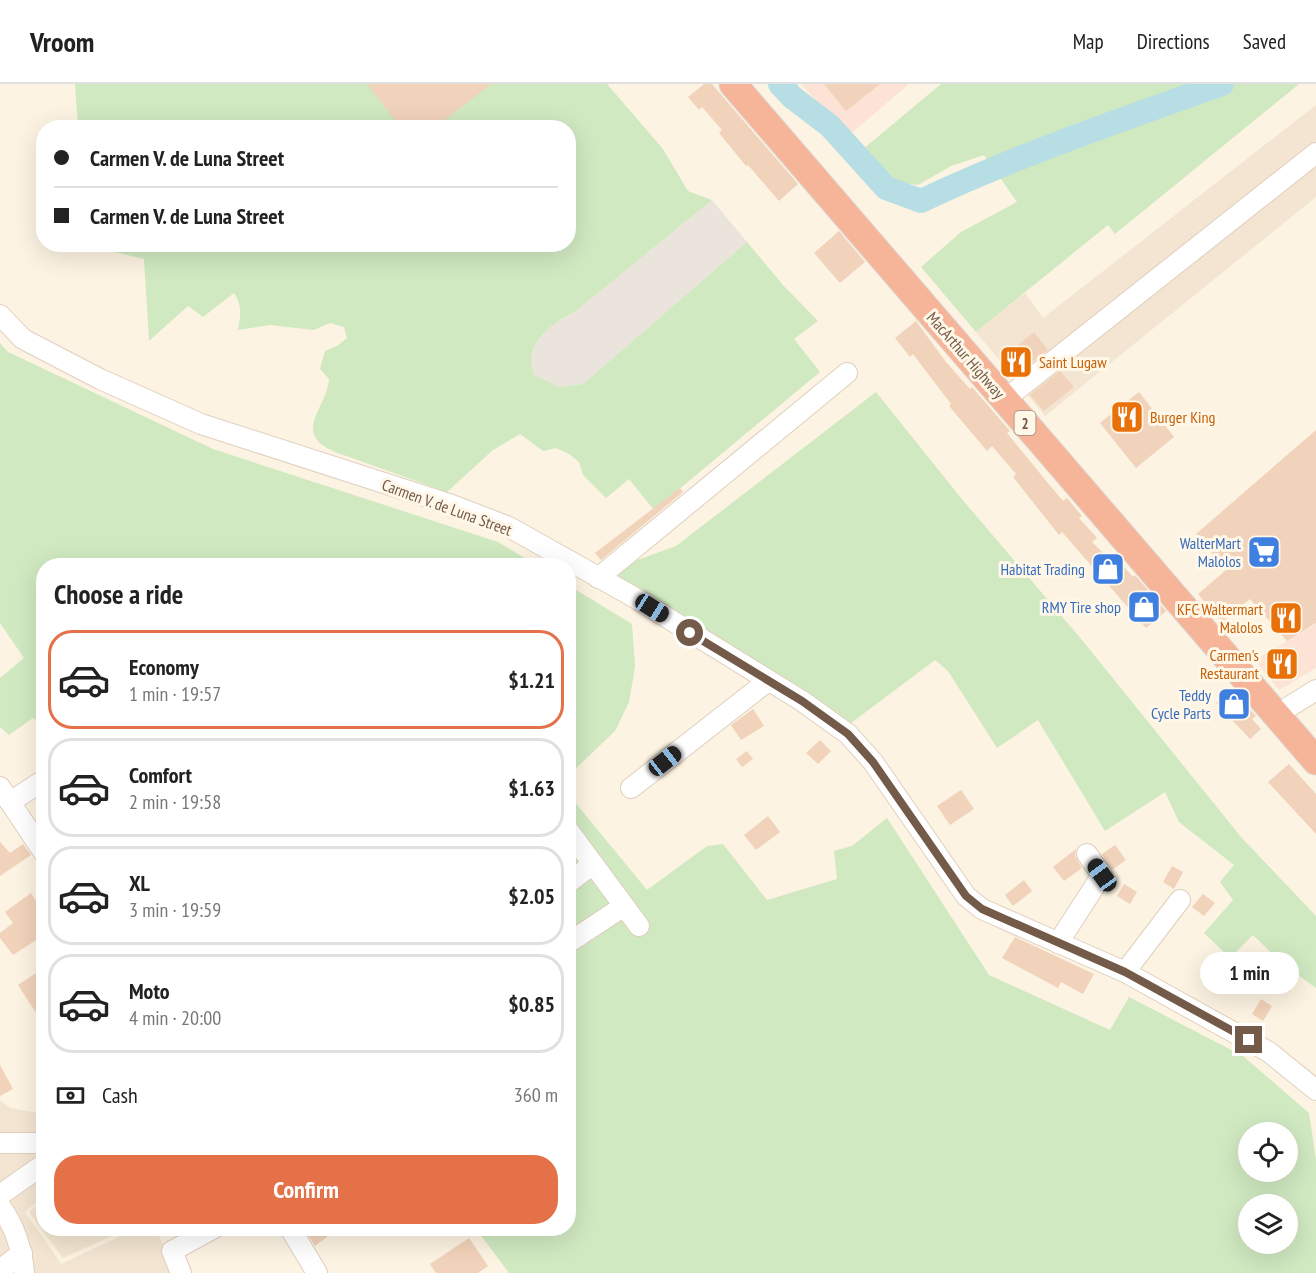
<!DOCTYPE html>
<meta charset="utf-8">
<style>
body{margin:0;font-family:"PT Sans Narrow",sans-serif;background:#f2f2f2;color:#222;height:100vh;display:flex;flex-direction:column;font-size:22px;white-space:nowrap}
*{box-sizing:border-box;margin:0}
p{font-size:20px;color:#767676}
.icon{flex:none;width:33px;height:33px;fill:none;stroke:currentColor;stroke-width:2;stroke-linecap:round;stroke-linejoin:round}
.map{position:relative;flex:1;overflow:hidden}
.drawer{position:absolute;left:36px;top:474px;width:540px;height:678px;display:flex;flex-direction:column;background:#fff;border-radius:24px;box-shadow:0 6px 24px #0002}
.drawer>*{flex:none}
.guide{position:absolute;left:36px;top:36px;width:540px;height:132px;border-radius:24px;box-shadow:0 6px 24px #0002;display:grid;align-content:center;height:132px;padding:0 18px;background:#fff}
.buttons{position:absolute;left:1238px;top:1038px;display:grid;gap:12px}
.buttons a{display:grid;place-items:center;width:60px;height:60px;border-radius:50%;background:#fff;box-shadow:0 6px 24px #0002;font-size:30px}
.end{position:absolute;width:27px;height:27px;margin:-14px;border:8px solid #735a49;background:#fff;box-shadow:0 0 0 3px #fff}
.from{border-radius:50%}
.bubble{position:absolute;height:42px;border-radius:21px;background:#fff;box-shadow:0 6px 24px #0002;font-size:20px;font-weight:700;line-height:42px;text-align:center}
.car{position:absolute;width:18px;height:36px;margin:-18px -9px;border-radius:8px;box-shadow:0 0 4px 2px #0007;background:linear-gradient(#222 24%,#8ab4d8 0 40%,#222 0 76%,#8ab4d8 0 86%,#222 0)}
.guide b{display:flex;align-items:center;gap:21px;height:57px;font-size:22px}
.guide b+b{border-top:2px solid #e0e0e0}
.guide i{width:15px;height:15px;background:#222}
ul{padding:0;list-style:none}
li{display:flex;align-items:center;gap:18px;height:99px;margin:0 12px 9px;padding:0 6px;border:3px solid #e0e0e0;border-radius:24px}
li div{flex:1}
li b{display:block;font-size:22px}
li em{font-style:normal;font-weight:700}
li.active{border-color:#e57148}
li>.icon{width:54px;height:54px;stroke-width:1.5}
h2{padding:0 18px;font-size:27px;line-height:72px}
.pay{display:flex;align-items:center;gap:15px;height:66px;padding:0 18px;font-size:22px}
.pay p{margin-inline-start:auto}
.action{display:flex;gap:12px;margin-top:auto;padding:12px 18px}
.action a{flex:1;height:69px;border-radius:24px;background:#e57148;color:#fff;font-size:24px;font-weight:700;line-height:69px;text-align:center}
header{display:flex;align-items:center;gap:36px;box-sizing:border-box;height:84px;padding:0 30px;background:#fff;border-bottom:2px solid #e0e0e0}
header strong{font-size:28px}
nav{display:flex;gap:33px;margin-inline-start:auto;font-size:21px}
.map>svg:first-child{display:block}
</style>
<header>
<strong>Vroom</strong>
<nav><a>Map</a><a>Directions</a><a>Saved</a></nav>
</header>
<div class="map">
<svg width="1316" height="1189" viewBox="0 0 1316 1189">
<rect width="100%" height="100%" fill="#fcf3e2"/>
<!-- residential -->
<g fill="#f3e5d1">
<polygon points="1316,21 1316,113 1045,332 976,248 1025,209 1043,234"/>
<polygon points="0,1017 11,1024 43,1030 43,1113 25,1128 61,1180 136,1145 155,1145 178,1189 0,1189"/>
<polygon points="43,1116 44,1144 127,1145 63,1174 29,1128"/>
</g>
<!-- commercial -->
<g fill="#fce3d6">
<polygon points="801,0 909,0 848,52"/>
<polygon points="1316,540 1316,584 1279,606 1255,576"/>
</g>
<!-- industrial -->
<polygon fill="#ebe4dd" points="712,116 747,158 583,300 560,303 534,291 531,283 532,271 535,261 543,248 556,238 576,227"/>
<!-- green -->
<g fill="#d0e9c1" fill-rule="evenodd">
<path d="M 75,0 L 607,0 L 663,65 L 688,107 L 712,116 L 576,227 C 551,240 523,258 534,291 L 560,303 L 583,300 L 747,158 L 783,201 L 818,237 L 794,255 L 820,288 L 654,426 L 629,395 L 606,414 L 583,391 L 579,378 L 569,370 L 556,364 L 543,367 L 520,350 L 493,366 L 447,408 L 335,368 C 290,349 328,323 329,295 L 320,285 L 325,267 L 337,262 L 347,254 L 344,243 L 330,239 L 314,246 L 270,241 L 238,246 C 241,232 242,221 234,209 L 203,233 L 188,222 L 149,257 L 144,175 L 85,161 L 568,160 L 568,44 L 78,43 Z"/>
<polygon points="941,0 1299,0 1115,150 1108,141 976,248 921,183 961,148 1017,118 984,71 951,82 918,101 897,98 862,66"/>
<polygon points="0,259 8,268 213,365 498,458 536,481 44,482 43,640 33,634 9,651 0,643 0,594 24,574 0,539"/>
<polygon points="876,308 961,414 1082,556 1241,753 1316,832 1316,904 1284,881 1253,851 1230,874 1204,849 1233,816 1220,798 1234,781 1179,738 1165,708 1105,747 1038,636 997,664 948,587 935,576 847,642 608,497 624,481 676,462"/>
<polygon points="568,501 632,540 635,583 629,618 615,647 569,691"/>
<path d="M 569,711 L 647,806 L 707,762 L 723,760 L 767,816 L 837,795 L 834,767 L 852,762 L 887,734 L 989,891 L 1110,946 L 1129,913 L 1243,972 L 1309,1029 L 1316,1075 L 1316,1189 L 509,1189 L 476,1145 L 568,1144 ZM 1248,1048 L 1287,1048 L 1287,1088 L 1248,1088 ZM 1248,1120 L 1287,1120 L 1287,1160 L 1248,1160 Z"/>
</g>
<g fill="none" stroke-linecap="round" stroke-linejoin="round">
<!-- river -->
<path stroke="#b7dde5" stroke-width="24" d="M 780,0 L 792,13 L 830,42 L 886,104 L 921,117 C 1018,71 1121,36 1222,0"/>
</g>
<!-- building -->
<g fill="#f1d2ba">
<polygon points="367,0 491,0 435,44 401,44"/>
<polygon points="704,0 712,0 798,100 779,117 748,81 746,82 719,49 722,46 702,23 699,26 688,13"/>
<polygon points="824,0 880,0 846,27"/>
<polygon points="839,147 865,178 840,199 814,169"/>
<polygon points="916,237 946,278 970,305 972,303 1010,347 1007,349 1047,398 1063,417 1067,414 1082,432 1079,434 1097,454 1092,458 1119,485 1123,482 1133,493 1135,491 1166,527 1146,544 1062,448 1059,451 1013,393 1016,390 992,362 987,367 949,322 951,320 913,270 910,273 895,254"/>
<polygon points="1034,248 1048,266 1018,289 1004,272"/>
<polygon points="1060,287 1074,303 1044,327 1030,311"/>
<polygon points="1139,308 1174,353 1136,384 1100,339"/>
<polygon points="1316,346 1316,539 1287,557 1250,515 1222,538 1198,510 1226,486 1196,450"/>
<polygon points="680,404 683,408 601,476 595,469"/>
<polygon points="1284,565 1297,584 1281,596 1267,577"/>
<polygon points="1232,605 1256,632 1252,635 1261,645 1250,655 1216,619"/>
<polygon points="753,625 764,642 741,656 731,641"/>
<polygon points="820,656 831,667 818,680 806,669"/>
<polygon points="747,667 753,675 742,683 736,675"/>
<polygon points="1289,680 1316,710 1316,750 1268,698"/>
<polygon points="961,706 974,725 950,741 937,722"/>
<polygon points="768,732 780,748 756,766 744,751"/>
<polygon points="0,758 10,769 23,760 31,771 0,792"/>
<polygon points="1115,761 1126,776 1112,786 1102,770"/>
<polygon points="1076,765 1075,772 1082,784 1064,797 1053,783"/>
<polygon points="1172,782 1183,788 1174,805 1163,798"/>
<polygon points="1024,796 1032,807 1013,822 1005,811"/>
<polygon points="1124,800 1137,808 1130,820 1117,812"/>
<polygon points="31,809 36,817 44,811 44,832 40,835 44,840 44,851 13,871 0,854 0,849 13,839 5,828"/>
<polygon points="1203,810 1215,819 1204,832 1192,823"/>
<polygon points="1015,853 1094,890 1083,910 1061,898 1058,904 1002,874"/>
<polygon points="44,884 44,941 18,901"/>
<polygon points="1261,915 1272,922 1263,937 1252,930"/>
<polygon points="0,981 13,1005 0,1012"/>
<polygon points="317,1144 321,1144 327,1153 315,1162 308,1151"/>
<polygon points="469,1154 488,1182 478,1189 436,1189 430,1180"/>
</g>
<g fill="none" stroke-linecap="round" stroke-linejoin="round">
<defs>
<g id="minor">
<polyline points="0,231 23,255 100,295 201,340 452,421 509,443 632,512 802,617 848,650 873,678 966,812 982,825 1125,888 1269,968 1316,1006"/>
<polyline points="1004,316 1316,69"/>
<polyline points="598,494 847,289"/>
<polyline points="1276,631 1316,606"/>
<polyline points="0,703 44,769"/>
<polyline points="631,704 768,597"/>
<polyline points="10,718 44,696"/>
<polyline points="568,746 639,842"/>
<polyline points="568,799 593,780"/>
<polyline points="568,859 624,822"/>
<polyline points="1058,859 1102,791 1087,770"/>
<polyline points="1125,888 1180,816"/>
<polyline points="0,1059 44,1059"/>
<polyline points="0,1111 44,1080"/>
<path d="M 0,1122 C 15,1142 22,1164 24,1189"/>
<polyline points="290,1144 317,1189"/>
<polyline points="0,1186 22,1169"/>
<polyline points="181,1189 172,1167 214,1144"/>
</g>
<polyline id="highway" points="733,0 1316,677"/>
</defs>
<!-- minor casing -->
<use href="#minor" stroke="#e0cfbe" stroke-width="22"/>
<!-- highway casing -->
<use href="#highway" stroke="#dbd4d0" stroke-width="29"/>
<!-- minor -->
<use href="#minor" stroke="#fff" stroke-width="20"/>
<!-- highway -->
<use href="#highway" stroke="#f6b599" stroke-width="27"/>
</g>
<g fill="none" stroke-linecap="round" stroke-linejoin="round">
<!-- route -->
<polyline stroke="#735a49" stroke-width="8" points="690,549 802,617 848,650 873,678 966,812 982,825 1125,888 1249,956"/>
</g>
<!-- icons -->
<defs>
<symbol id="restaurant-square" viewBox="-11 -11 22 22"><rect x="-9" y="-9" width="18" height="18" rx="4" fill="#e8710a" stroke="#fff7e8"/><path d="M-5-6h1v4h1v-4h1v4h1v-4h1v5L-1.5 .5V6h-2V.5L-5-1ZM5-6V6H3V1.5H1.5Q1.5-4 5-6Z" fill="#fff"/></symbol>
<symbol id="supermarket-square" viewBox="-11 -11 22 22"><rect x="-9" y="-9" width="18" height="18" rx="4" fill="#3f7fe0" stroke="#fff7e8"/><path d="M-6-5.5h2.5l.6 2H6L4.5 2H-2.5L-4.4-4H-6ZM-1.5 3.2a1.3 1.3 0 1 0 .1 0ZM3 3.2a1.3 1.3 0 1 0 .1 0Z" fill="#fff"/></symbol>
<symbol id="shop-square" viewBox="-11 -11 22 22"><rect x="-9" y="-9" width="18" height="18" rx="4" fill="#3f7fe0" stroke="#fff7e8"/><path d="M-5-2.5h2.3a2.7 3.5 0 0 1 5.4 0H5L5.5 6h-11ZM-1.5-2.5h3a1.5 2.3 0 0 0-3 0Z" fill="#fff"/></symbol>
</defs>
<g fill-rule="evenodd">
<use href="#restaurant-square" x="997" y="259" width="38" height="38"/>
<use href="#restaurant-square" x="1108" y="314" width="38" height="38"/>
<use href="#supermarket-square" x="1245" y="449" width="38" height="38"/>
<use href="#shop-square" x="1089" y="466" width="38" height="38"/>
<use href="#shop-square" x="1125" y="504" width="38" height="38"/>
<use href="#restaurant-square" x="1267" y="515" width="38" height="38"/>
<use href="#restaurant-square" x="1263" y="561" width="38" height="38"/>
<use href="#shop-square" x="1215" y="601" width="38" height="38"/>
</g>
<g text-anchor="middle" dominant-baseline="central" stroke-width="6" stroke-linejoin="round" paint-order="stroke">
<!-- shield labels -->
<rect fill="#fff7e8" stroke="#9d8979" stroke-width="1.5" x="1014.5" y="327" width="21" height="24" rx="4.5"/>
<g font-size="15" font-weight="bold" fill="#735a49">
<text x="1025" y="339">2</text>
</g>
<!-- street labels -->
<g font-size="16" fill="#735a49" stroke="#fff7e8">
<text transform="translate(966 271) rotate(49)">MacArthur Highway</text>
<text transform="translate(447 423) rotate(20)">Carmen V. de Luna Street</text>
</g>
<!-- food labels -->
<g font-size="16" fill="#c56008" stroke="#fff7e8" text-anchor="start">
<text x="1039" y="278">Saint Lugaw</text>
<text x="1150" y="333">Burger King</text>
<text x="1263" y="525" text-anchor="end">KFC Waltermart<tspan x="1263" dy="18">Malolos</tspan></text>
<text x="1259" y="571" text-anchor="end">Carmen's<tspan x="1259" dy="18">Restaurant</tspan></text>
</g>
<!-- shop labels -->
<g font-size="16" fill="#366cbe" stroke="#fff7e8" text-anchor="end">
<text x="1241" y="459">WalterMart<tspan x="1241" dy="18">Malolos</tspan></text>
<text x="1085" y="485">Habitat Trading</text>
<text x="1121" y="523">RMY Tire shop</text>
<text x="1211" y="611">Teddy<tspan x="1211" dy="18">Cycle Parts</tspan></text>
</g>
</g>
</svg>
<div class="buttons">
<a><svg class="icon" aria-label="locate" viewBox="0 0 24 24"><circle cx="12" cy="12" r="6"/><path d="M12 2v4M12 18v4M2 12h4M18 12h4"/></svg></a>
<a><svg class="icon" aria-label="layers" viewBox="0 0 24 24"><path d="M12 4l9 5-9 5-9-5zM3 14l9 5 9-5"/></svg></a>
</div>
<i class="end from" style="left:690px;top:549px"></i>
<i class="end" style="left:1249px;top:956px"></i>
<div class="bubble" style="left:1200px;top:868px;width:99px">1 min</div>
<i class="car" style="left:652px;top:524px;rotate:122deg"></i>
<i class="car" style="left:665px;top:677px;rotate:52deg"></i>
<i class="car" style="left:1102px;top:791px;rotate:324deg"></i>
<div class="guide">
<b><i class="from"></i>Carmen V. de Luna Street</b>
<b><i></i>Carmen V. de Luna Street</b>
</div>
<section class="drawer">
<h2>Choose a ride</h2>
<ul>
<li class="active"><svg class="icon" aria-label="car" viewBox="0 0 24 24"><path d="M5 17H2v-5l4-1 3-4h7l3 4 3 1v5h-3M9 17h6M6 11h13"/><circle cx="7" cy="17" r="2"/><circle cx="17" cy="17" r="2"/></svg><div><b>Economy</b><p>1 min · 19:57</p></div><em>$1.21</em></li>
<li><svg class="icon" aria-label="car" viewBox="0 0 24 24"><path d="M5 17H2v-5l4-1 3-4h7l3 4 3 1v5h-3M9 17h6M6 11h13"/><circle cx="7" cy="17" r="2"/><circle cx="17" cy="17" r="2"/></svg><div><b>Comfort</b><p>2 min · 19:58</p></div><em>$1.63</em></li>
<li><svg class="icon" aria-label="car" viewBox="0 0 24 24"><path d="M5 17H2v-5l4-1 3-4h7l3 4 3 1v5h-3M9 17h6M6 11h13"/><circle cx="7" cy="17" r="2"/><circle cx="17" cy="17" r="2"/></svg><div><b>XL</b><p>3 min · 19:59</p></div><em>$2.05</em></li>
<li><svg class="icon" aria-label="car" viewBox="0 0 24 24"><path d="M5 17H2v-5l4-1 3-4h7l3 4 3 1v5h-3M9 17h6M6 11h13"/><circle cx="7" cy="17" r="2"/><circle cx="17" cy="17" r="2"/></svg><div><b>Moto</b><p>4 min · 20:00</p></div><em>$0.85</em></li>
</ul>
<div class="pay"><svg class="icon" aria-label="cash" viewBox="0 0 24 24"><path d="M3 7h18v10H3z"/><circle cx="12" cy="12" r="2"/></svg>Cash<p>360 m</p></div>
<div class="action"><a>Confirm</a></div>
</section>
</div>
